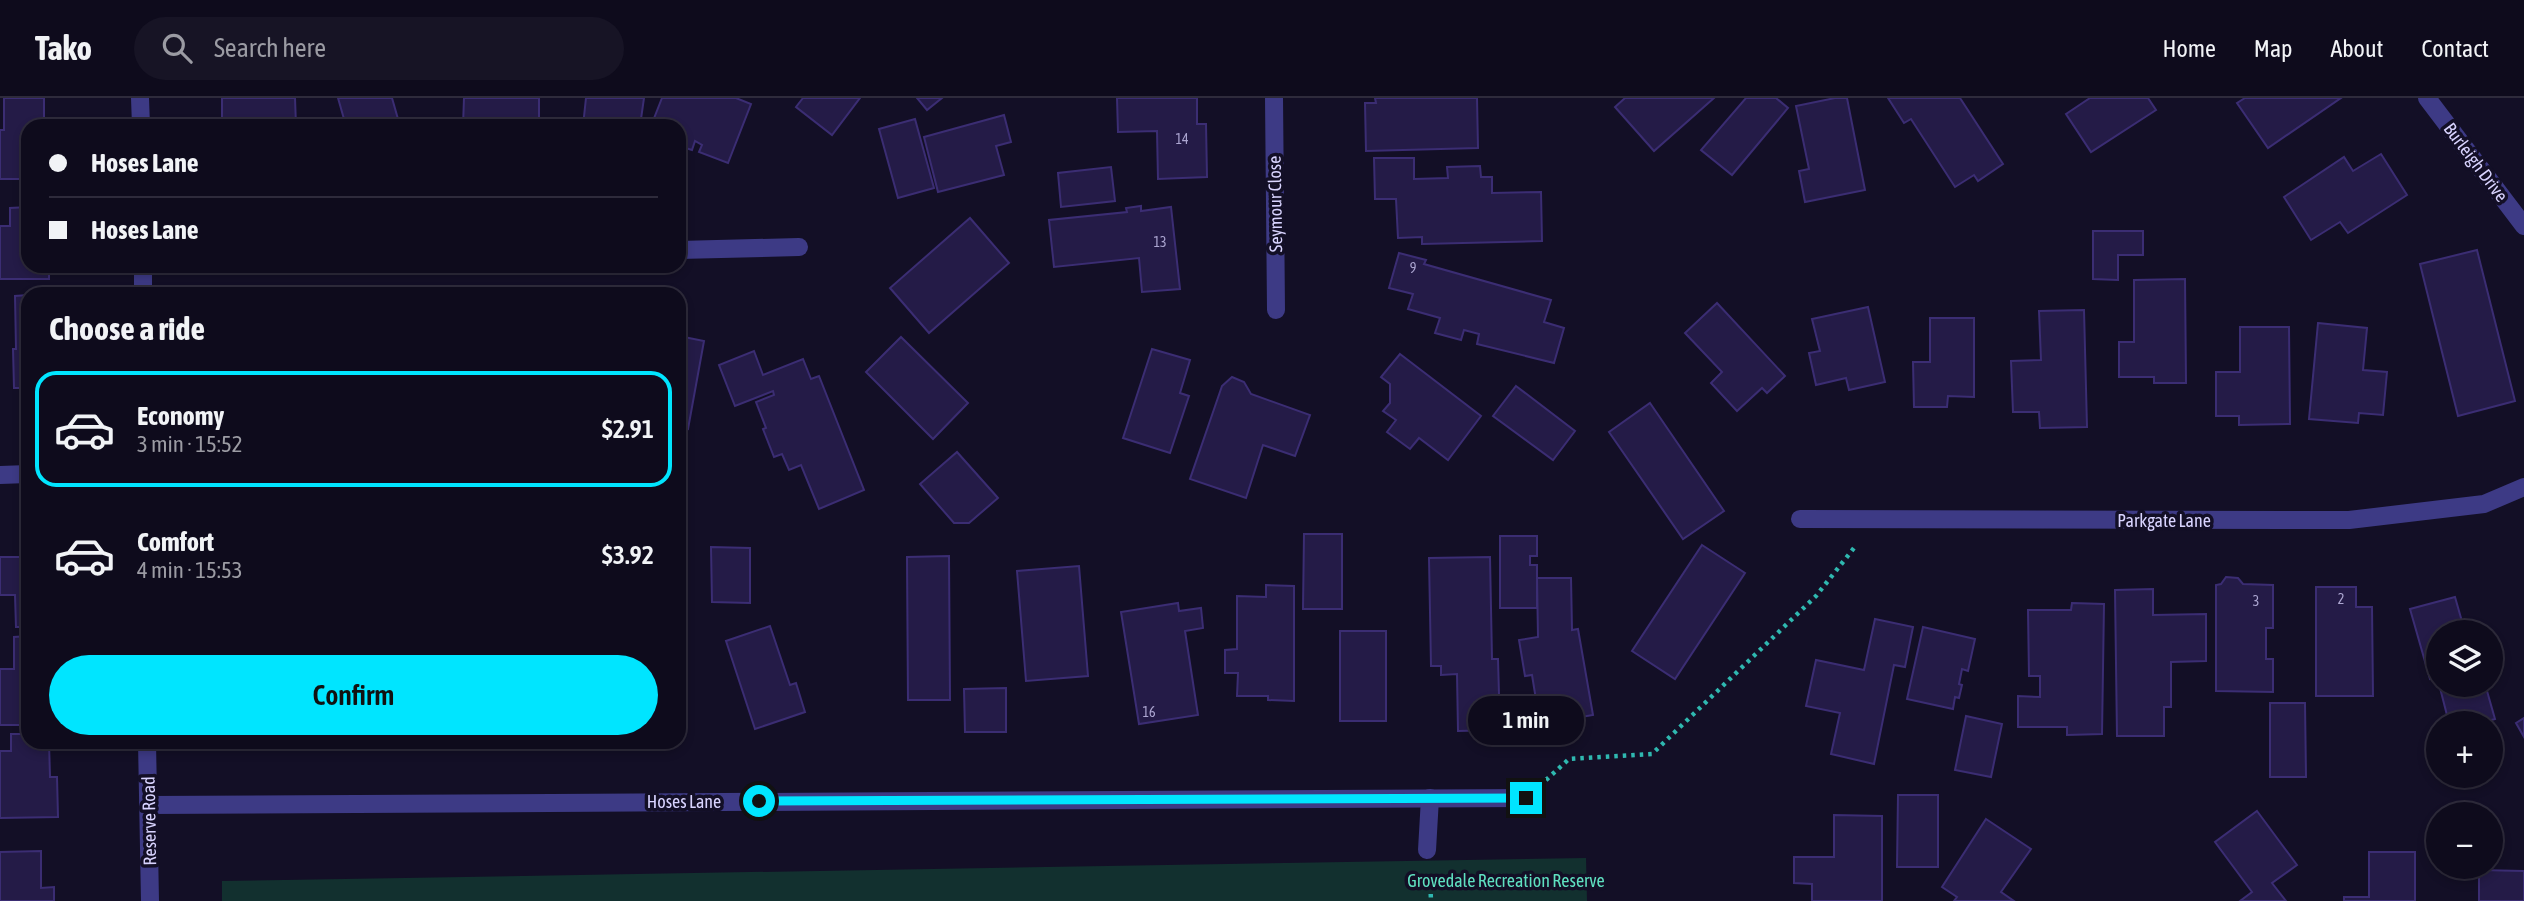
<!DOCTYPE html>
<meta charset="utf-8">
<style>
body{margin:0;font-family:"Asap Condensed",sans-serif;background:#171425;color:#f1f3f6;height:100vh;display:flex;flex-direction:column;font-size:26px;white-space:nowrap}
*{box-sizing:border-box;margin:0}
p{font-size:23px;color:#9b9ba3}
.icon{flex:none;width:38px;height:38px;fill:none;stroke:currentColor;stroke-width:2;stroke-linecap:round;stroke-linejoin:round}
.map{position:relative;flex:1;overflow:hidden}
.details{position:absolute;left:21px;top:189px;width:665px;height:462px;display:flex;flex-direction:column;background:#0e0b1c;border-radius:21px;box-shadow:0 4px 10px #0003,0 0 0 2px #2e2b3b}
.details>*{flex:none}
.hud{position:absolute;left:21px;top:21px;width:665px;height:154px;border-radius:21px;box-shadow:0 4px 10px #0003,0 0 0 2px #2e2b3b;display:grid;align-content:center;height:154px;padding:0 28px;background:#0e0b1c}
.buttons{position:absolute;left:2426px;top:522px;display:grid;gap:14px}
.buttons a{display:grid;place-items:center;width:77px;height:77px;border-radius:50%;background:#0e0b1c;box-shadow:0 4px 10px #0003,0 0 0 2px #2e2b3b;font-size:35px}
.end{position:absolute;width:32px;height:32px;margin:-16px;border:9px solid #00e5ff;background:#111;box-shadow:0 0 0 4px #111}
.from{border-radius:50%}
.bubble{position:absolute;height:49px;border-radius:24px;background:#0e0b1c;box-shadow:0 4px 10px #0003,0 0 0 2px #2e2b3b;font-size:23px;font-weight:600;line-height:49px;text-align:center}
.hud b{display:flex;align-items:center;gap:24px;height:66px;font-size:26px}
.hud b+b{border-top:2px solid #2e2b3b}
.hud i{width:18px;height:18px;background:#f1f3f6}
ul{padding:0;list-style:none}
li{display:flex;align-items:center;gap:21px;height:116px;margin:0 14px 10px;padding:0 14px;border:4px solid transparent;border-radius:21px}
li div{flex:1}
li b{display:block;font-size:26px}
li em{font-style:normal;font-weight:600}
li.active{border-color:#00e5ff}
li>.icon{width:63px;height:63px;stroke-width:1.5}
h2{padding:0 28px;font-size:32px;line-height:84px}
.primary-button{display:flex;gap:14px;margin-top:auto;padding:14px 28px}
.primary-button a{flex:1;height:80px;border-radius:42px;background:#00e5ff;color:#111;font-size:28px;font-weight:600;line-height:80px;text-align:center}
header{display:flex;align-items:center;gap:42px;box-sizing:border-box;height:98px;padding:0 35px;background:#0e0b1c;border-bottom:2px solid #2e2b3b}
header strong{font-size:33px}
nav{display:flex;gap:38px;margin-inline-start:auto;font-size:24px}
.search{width:490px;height:63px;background:#171425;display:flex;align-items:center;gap:18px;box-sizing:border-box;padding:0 24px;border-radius:38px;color:#9b9ba3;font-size:26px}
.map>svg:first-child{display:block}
</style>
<header>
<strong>Tako</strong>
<div class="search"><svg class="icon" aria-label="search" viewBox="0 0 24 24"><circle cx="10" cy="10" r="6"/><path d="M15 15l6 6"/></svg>Search here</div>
<nav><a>Home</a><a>Map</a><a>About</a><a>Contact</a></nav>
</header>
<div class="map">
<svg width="2524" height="803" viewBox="0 0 2524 803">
<rect width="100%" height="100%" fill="#130f26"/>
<!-- green -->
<polygon fill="#12302f" points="1586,760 1587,803 222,803 222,783"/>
<!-- building -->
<g fill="#241b47" stroke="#3b2d73" stroke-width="2">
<polygon points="4,0 44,0 44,28 28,28 28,81 0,81 0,32 4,32"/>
<polygon points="222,0 295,0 296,28 222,28"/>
<polygon points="338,0 392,0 400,28 346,28"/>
<polygon points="464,0 539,0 539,28 463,28"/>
<polygon points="586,0 644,0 640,28 583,28"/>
<polygon points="662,0 736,0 751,6 728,65 699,54 702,47 695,43 692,52 679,48 679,28 651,28"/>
<polygon points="803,0 860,0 832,37 796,9"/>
<polygon points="917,0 942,0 927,12"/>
<polygon points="1117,0 1197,0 1197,26 1206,26 1207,79 1158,81 1157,33 1118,34"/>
<polygon points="1375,0 1477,0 1478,50 1366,53 1365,5 1376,5"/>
<polygon points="1625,0 1714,0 1654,53 1615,9"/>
<polygon points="1746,0 1776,0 1788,10 1732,77 1701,52"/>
<polygon points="1835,0 1847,0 1865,92 1805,104 1799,73 1809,71 1796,8"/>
<polygon points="1888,0 1960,0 2003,66 1978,83 1974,77 1955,89 1911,21 1904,25"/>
<polygon points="2090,0 2148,0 2156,12 2091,54 2066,16"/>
<polygon points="2245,0 2341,0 2268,50 2237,5"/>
<polygon points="1004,17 1011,44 996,48 1004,77 938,94 924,39"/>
<polygon points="915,21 934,90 898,100 879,31"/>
<polygon points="2381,56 2407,97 2348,135 2340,124 2311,142 2284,99 2344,59 2353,73"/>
<polygon points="1374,60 1414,60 1414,81 1448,80 1447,69 1480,68 1481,79 1492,79 1492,95 1541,94 1542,143 1422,146 1422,139 1398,140 1396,101 1375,101"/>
<polygon points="1111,69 1115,103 1061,109 1058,75"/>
<polygon points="1141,108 1141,113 1171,109 1180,191 1142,194 1139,160 1054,169 1049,122 1127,114 1126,110"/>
<polygon points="28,109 28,168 49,168 49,181 0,181 0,128 10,128 10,110"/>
<polygon points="970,120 1009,165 929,235 890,190"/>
<polygon points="2093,133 2143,133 2143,157 2118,157 2118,182 2093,181"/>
<polygon points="2477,152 2515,303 2458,318 2420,166"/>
<polygon points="1399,155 1426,162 1424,166 1551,202 1544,224 1564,230 1554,265 1477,246 1479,236 1464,232 1461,242 1435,235 1440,220 1408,211 1413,196 1389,190"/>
<polygon points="2185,181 2186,285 2154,285 2154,279 2119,279 2119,244 2134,244 2134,182"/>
<polygon points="28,197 28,290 14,290 13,251 16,251 15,198"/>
<polygon points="1717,205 1785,278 1767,295 1762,290 1737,313 1711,285 1722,274 1685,235"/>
<polygon points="1868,209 1885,284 1849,292 1846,280 1816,287 1809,255 1820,253 1812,221"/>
<polygon points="2084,212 2087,329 2040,330 2039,314 2013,314 2011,263 2041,262 2039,213"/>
<polygon points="1930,220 1974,220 1974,299 1948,298 1947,309 1914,309 1913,264 1930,264"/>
<polygon points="2318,225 2367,230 2363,272 2387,274 2383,317 2359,315 2358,325 2309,321"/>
<polygon points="2240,229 2289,229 2290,326 2239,327 2239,318 2216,318 2216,274 2240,274"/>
<polygon points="679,238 704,243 688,331 679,329"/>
<polygon points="901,239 968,305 933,341 866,274"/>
<polygon points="1152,251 1190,262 1180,295 1189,298 1170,355 1123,340"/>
<polygon points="754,253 763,277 803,261 811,281 819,278 864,392 819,411 801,367 789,372 782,356 774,359 763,331 766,330 756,304 774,297 773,293 735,308 719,267"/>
<polygon points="1400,256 1481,318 1448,362 1419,340 1410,351 1387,334 1396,322 1383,313 1390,305 1390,286 1381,279"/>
<polygon points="1232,279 1244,284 1251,296 1310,317 1295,358 1263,347 1246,400 1190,381 1222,288"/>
<polygon points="1516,288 1575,333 1553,362 1493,318"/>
<polygon points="1650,305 1724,413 1683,441 1609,334"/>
<polygon points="957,354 998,400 969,425 954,425 920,386"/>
<polygon points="1304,436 1342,436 1342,511 1303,511"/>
<polygon points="1500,438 1537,438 1537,458 1530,458 1530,467 1537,467 1537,510 1500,510"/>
<polygon points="1702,447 1745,475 1675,581 1632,553"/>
<polygon points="711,449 750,450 750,505 712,504"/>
<polygon points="949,458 950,602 908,602 907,459"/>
<polygon points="0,459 28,459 28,529 16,529 15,497 0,497"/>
<polygon points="1490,459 1492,561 1498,561 1500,632 1458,633 1457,576 1441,577 1441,568 1431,568 1429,460"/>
<polygon points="1079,468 1088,578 1026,583 1017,473"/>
<rect x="679" y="475" width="3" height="161"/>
<polygon points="2226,479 2238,480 2243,486 2273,487 2273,530 2266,530 2266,561 2273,561 2273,594 2216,593 2216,487 2221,486"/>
<polygon points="1537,480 1571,480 1572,532 1578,531 1593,617 1540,626 1532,577 1525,578 1519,542 1538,539"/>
<polygon points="1266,487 1294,488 1294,603 1268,602 1268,598 1237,598 1238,575 1225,575 1225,552 1237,551 1237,498 1266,499"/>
<polygon points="2316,489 2356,489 2356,509 2372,509 2373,598 2316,598"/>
<polygon points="2153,491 2153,517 2206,516 2206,563 2171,564 2171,609 2164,609 2164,638 2117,638 2115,492"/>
<polygon points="2455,499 2465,534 2438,534 2438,583 2437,579 2430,581 2410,511"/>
<polygon points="1178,505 1179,513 1201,510 1203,530 1185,533 1198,617 1139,626 1121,514"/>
<polygon points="2072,505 2104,506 2102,636 2067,637 2067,629 2018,629 2018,598 2040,599 2040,578 2029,578 2028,512 2071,512"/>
<polygon points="1875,521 1913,529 1905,569 1894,567 1874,666 1831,656 1840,615 1806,608 1816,562 1864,572"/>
<polygon points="770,528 790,587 796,585 805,614 755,631 726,543"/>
<polygon points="1923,529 1975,541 1968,573 1962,571 1959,586 1962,587 1959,600 1955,599 1953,611 1907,601"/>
<rect x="1340" y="533" width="46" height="90"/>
<polygon points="28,538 28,627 0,627 0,571 14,571 14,539"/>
<polygon points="2439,586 2485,586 2495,621 2480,625 2449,625"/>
<polygon points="1006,590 1006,634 965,634 964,591"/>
<polygon points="2270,605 2305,605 2306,679 2270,679"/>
<polygon points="1966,618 2002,626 1991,679 1955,672"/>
<polygon points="2524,620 2524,639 2516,625"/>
<polygon points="11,636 28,636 28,644 49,644 50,679 57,679 58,719 0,720 0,653 11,653"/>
<polygon points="1898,697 1938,697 1938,769 1897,769"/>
<polygon points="2257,713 2297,767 2272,785 2286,803 2240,803 2252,794 2215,744"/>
<polygon points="1834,717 1882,718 1882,803 1812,803 1812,786 1794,785 1794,759 1834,759"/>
<polygon points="1986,721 2031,751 2001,794 2014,803 1954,803 1957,799 1942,789"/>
<polygon points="41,753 41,790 54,789 54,803 0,803 0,754"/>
<polygon points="2369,754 2415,754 2415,803 2344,803 2344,799 2369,799"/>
<polygon points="2479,772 2524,773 2524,803 2479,803"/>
</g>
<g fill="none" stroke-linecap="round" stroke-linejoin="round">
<!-- path -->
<g stroke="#2fb8b0" stroke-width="4.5" stroke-dasharray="3.5 5" stroke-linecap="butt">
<polyline points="1546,682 1569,661 1652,656 1816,498 1854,450"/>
<polyline points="1430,779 1431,803"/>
</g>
<!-- minor -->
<g stroke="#3d3a85" stroke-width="18">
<polyline points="1274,0 1276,212"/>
<polyline points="2427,0 2524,128"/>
<polyline points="679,152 799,149"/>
<polyline points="0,377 28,376"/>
<polyline points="1800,421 2349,422 2484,406 2524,389"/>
<polyline points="148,707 1526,700"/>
<polyline points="1427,752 1430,700"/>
</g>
<!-- tertiary -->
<g stroke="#3d3a85" stroke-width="18">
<polyline points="140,0 141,28"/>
<polyline points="143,196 143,168"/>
<polyline points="147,644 150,803"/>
</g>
</g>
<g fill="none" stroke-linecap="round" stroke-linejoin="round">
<!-- route -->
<polyline stroke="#00e5ff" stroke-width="9" points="759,703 1526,700"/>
</g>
<g text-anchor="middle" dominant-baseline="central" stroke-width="7" stroke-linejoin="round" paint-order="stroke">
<!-- number labels -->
<g font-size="14" fill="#aca6d1">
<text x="1182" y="41">14</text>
<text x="1160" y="144">13</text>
<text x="1413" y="170">9</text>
<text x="2341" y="501">2</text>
<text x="2256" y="503">3</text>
<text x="1149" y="614">16</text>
</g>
<!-- street labels -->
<g font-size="18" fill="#d9d4ff" stroke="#130f26">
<text transform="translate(2476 64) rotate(53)">Burleigh Drive</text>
<text transform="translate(1275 106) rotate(-91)">Seymour Close</text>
<text x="2164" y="422">Parkgate Lane</text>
<text x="684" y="703">Hoses Lane</text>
<text transform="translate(149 723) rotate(-91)">Reserve Road</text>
</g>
<!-- park labels -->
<g font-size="18" fill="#5fe0c0" stroke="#130f26">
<text x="1506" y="782">Grovedale Recreation Reserve</text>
</g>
</g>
</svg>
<div class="buttons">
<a><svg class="icon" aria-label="layers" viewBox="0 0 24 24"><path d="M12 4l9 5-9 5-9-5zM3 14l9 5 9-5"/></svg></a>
<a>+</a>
<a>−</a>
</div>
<i class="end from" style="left:759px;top:703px"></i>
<i class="end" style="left:1526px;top:700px"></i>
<div class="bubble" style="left:1468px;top:598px;width:116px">1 min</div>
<div class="hud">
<b><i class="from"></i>Hoses Lane</b>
<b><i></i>Hoses Lane</b>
</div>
<section class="details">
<h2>Choose a ride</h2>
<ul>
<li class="active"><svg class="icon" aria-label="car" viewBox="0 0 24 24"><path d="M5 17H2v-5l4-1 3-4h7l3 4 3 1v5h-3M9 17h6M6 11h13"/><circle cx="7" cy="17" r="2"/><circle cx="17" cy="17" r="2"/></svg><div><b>Economy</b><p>3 min · 15:52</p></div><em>$2.91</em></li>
<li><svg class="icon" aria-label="car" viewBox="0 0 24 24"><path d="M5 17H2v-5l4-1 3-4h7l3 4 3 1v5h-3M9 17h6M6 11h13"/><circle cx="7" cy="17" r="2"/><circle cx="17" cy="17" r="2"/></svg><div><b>Comfort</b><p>4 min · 15:53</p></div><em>$3.92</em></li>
</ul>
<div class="primary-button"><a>Confirm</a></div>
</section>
</div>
